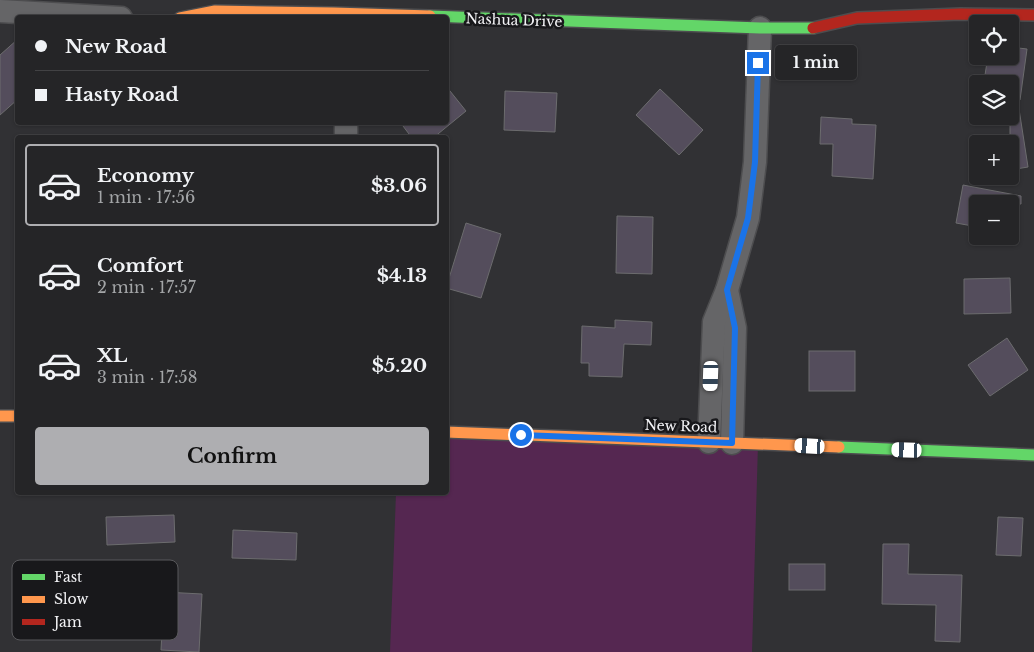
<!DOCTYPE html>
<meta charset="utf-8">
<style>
body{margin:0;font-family:"Libre Baskerville",serif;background:#2d2d2f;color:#f1f3f6;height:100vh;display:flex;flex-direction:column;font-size:19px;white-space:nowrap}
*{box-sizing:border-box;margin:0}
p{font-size:16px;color:#a3a5a7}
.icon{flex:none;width:28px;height:28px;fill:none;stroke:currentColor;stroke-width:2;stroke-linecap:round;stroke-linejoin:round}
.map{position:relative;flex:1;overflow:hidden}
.sheet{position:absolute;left:15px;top:135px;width:434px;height:360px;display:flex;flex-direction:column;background:#252527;border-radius:5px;box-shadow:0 1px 4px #0004,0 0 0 1px #424244}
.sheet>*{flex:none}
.hud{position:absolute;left:15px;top:15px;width:434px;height:110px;border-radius:5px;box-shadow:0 1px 4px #0004,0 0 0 1px #424244;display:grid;align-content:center;height:110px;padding:0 20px;background:#252527}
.controls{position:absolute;left:969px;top:15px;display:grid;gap:10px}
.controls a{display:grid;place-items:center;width:50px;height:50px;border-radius:5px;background:#252527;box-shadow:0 1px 4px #0004,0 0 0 1px #424244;font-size:25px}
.end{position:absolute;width:22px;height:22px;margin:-11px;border:6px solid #1a73e8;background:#fff;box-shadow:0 0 0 2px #fff}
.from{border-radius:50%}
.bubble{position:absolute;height:35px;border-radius:5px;background:#252527;box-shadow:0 1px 4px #0004,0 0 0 1px #424244;font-size:16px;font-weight:700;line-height:35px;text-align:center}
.car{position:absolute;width:15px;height:30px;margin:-15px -8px;border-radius:6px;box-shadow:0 0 4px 1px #0007;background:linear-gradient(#fff 24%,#345 0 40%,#fff 0 76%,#345 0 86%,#fff 0)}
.hud b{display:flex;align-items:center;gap:18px;height:48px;font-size:19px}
.hud b+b{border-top:1px solid #424244}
.hud i{width:12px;height:12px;background:#f1f3f6}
ul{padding:9px 0 0;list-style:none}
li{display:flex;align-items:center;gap:15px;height:82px;margin:0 10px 8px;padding:0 10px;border:2px solid transparent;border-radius:5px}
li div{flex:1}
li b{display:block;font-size:19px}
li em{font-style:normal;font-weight:700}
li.active{border-color:#aeaeb1}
li>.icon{width:45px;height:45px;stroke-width:1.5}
.action{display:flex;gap:10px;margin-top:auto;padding:10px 20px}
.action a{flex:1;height:58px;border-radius:5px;background:#aeaeb1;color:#111;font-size:20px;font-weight:700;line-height:58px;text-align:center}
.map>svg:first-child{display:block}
</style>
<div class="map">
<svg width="1034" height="652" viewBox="0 0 1034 652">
<rect width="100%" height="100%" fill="#313134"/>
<!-- green -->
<polygon fill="#552751" points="446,432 758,444 752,652 390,652 396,493 446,492"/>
<!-- building -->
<g fill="#544d5c" stroke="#6c6c6e">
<polygon points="18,39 18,99 0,115 0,55"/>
<polygon points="1010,47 1027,49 1020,100 1010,99 1010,78 985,75 988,56 1010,56"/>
<polygon points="446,86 466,111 433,138 412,138 400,122 446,122"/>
<polygon points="660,89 703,130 679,155 636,115"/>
<polygon points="505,91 557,93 555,132 504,130"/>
<polygon points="1019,109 1028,167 1010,170 1010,110"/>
<polygon points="821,117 852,119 852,124 876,125 873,179 832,176 833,144 820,144"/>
<polygon points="963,185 1021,196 1021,204 978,204 978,227 956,223"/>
<polygon points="617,216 653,217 652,274 616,273"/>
<polygon points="466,223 501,234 481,298 446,288"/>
<polygon points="1010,278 1011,313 964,314 964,279"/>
<polygon points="615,320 652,322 651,345 624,344 622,377 589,376 589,363 581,363 582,326 615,328"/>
<polygon points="1007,338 1028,370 990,396 968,365"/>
<rect x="809" y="351" width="46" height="40"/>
<polygon points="174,515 175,542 107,545 106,517"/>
<polygon points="998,517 1023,518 1021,556 996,555"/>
<polygon points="233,530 297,533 296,560 232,558"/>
<polygon points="883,544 909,544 908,574 962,575 960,642 935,641 936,605 882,604"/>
<rect x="789" y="564" width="36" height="26"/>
<polygon points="164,592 202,594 199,652 161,650"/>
</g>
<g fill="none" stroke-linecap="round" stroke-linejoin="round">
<defs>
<g id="street">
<polyline points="0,11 121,18"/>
<polyline points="346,138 346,122"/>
<polyline points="727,290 735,328 732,443"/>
<polyline points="709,442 714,322 727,290 748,218 755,162 760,28"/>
</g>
<g id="fast">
<polyline points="430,16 760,28 813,28"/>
<polyline points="839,447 1034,455"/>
</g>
<g id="slow">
<polyline points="180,18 215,11 334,13 430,16"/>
<polyline points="0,416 18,416"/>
<polyline points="446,432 839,447"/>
</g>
<polyline id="jam" points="813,28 857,18 960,14 1034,15"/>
</defs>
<!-- street casing -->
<use href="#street" stroke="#4d4d4f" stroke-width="25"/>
<!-- fast casing -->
<use href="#fast" stroke="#4d4d4f" stroke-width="14"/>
<!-- slow casing -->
<use href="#slow" stroke="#4d4d4f" stroke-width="14"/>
<!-- jam casing -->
<use href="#jam" stroke="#4d4d4f" stroke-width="14"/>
<!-- street -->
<use href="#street" stroke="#656567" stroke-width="22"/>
<!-- fast -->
<use href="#fast" stroke="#63d668" stroke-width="11"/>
<!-- slow -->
<use href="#slow" stroke="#ff974d" stroke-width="11"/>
<!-- jam -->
<use href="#jam" stroke="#b3261e" stroke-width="11"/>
</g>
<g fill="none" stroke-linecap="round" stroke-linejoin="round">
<!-- route -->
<polyline stroke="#1a73e8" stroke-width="6" points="521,435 732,443 735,328 727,290 748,218 755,162 758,63"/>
</g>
<g text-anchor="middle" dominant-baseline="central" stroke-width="5" stroke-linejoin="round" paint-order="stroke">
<!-- street labels -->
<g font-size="14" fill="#f2f2f5" stroke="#18181b">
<text transform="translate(514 20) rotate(2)">Nashua Drive</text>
<text transform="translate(681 426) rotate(2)">New Road</text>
</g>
</g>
<!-- legend -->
<rect x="12" y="560" width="166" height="80" rx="8" fill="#18181b" stroke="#59595c" stroke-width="1"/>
<rect x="22" y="574" width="23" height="6" fill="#63d668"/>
<rect x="22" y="596" width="23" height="7" fill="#ff974d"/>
<rect x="22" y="619" width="23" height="6" fill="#b3261e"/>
<g font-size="14" fill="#f2f2f5">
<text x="54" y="582">Fast</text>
<text x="54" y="604">Slow</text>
<text x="54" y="627">Jam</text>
</g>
</svg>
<div class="controls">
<a><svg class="icon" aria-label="locate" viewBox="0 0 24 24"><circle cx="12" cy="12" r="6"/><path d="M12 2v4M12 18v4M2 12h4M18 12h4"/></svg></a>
<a><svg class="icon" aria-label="layers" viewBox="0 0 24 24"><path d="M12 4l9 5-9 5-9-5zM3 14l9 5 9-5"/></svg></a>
<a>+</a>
<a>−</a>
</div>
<i class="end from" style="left:521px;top:435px"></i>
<i class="end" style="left:758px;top:63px"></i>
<div class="bubble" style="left:775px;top:45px;width:82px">1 min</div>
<i class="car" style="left:711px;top:376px;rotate:182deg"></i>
<i class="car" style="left:810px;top:446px;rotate:273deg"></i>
<i class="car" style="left:907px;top:450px;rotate:272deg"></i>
<div class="hud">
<b><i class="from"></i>New Road</b>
<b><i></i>Hasty Road</b>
</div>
<section class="sheet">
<ul>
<li class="active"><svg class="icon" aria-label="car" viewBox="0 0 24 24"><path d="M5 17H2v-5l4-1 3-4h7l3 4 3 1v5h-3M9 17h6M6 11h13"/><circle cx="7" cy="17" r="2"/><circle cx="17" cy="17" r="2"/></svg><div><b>Economy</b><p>1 min · 17:56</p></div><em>$3.06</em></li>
<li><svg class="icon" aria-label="car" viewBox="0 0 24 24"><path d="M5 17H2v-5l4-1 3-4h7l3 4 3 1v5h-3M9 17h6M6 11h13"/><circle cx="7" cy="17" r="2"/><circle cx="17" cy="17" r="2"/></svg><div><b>Comfort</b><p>2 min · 17:57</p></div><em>$4.13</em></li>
<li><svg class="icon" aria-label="car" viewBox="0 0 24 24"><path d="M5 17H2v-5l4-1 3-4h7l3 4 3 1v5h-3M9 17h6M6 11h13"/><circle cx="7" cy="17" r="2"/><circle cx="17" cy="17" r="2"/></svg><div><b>XL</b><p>3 min · 17:58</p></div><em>$5.20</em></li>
</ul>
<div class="action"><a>Confirm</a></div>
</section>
</div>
